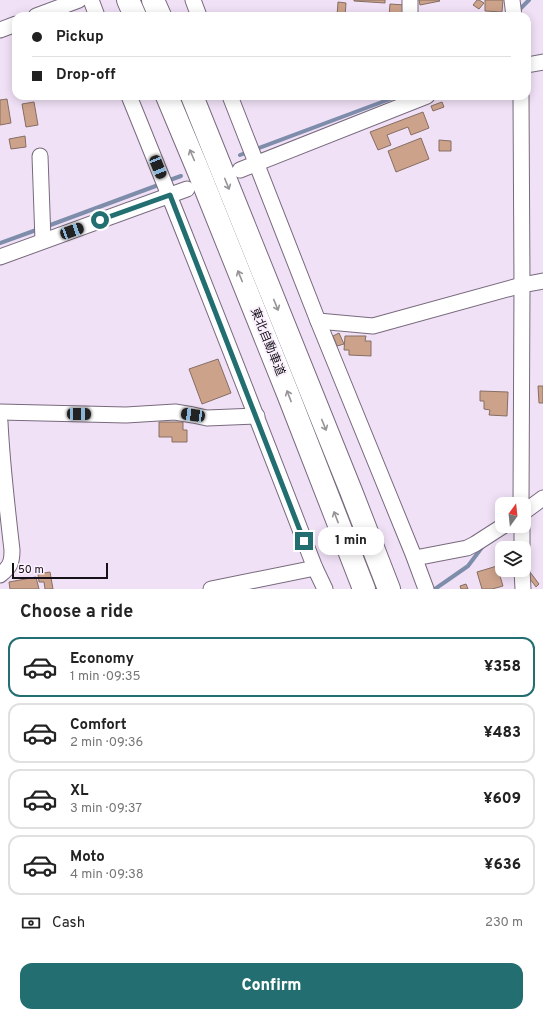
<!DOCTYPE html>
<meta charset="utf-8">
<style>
body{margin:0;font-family:Overpass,"Noto Sans JP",sans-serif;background:#f6f6f6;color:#222;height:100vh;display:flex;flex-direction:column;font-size:15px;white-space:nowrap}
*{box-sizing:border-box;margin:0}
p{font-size:13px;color:#767676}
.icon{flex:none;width:22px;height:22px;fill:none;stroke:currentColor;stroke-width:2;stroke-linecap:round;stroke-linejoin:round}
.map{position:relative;height:589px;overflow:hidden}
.side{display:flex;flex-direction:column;background:#fff;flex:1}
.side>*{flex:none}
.hud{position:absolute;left:12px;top:12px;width:519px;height:88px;border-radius:12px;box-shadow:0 2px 10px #0003;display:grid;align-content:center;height:88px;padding:0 20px;background:#fff}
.needle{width:26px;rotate:15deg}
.tools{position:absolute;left:495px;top:497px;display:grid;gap:8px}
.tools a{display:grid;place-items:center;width:36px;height:36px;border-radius:8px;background:#fff;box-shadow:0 2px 10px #0003;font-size:20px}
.scale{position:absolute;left:12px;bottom:10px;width:96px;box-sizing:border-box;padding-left:4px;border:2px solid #161118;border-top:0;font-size:11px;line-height:14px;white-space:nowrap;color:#161118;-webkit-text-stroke:3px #fbf1fe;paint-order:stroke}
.end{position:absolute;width:18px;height:18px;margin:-9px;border:5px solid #226e71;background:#fff;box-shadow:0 0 0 2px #fff}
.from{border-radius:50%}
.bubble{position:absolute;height:28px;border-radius:12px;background:#fff;box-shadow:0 2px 10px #0003;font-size:13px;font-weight:800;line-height:28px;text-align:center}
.car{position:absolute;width:12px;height:24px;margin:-12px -6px;border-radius:5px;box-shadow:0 0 3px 1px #0007;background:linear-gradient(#222 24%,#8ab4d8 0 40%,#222 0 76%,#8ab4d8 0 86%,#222 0)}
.hud b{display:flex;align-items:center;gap:14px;height:38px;font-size:15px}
.hud b+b{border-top:1px solid #e0e0e0}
.hud i{width:10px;height:10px;background:#222}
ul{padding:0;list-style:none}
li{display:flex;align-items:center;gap:12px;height:60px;margin:0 8px 6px;padding:0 12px;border:2px solid #e0e0e0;border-radius:12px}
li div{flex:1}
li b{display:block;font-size:15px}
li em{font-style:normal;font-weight:800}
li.on{border-color:#226e71}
li>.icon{width:36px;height:36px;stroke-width:1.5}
h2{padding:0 20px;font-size:18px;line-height:48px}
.pay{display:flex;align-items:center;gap:10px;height:44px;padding:0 20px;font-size:15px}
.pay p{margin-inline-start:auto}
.cta{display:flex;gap:8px;margin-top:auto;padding:8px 20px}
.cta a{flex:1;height:46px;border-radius:12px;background:#226e71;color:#fff;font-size:16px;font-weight:800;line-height:46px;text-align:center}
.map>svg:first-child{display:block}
</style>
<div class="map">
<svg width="543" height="589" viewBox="0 0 543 589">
<rect width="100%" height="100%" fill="#f1e1f7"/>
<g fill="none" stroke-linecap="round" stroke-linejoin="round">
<!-- stream -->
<g stroke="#7d8daa" stroke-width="4">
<polyline points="518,11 529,0"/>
<polyline points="240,155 398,96"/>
<polyline points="167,181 181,176"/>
<polyline points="45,227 161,184"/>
<polyline points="0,243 39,229"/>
<polyline points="505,531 514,526"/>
<polyline points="435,589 468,566 483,546"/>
</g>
</g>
<!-- building -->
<g fill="#cda28b" stroke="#856e63">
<polygon points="354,0 385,0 385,3 354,1"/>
<polygon points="419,0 439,0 440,1 420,5"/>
<polygon points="477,0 479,0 484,3 479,9 473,5"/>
<polygon points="485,0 503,0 502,12 485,11"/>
<polygon points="338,2 346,3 345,16 337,16"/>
<polygon points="390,4 405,5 405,16 389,16"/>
<polygon points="7,99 11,123 0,125 0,100"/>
<polygon points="34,102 38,125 26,127 22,104"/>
<polygon points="442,102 444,107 433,111 431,106"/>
<polygon points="423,112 429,128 411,135 408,127 387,135 391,145 378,150 370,132"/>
<polygon points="25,136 26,147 11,149 9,139"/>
<polygon points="421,138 429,159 396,172 388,151"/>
<polygon points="439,140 451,141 451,151 439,151"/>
<polygon points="339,333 344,344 337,346 333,336"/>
<polygon points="345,336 366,336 365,341 371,341 371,356 349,355 349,350 344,350"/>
<polygon points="218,359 231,393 202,404 189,369"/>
<polygon points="538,386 543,386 543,403 539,403"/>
<polygon points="480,391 508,392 507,416 489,415 490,410 484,409 484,401 480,401"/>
<polygon points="159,422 183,422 183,430 187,430 187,442 172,442 172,437 159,437"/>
<polygon points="497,566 503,586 492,589 482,589 477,572"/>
<polygon points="50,572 53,589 45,589 44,582 39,582 38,574"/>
<polygon points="530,572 539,584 536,587 527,575"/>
<polygon points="36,577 39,589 10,589 9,582"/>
<polygon points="466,584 468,589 461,589 460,586"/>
</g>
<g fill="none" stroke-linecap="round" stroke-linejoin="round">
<defs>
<g id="minor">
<polyline points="91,0 97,16"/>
<polyline points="193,0 199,16"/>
<polyline points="410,0 410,16"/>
<polyline points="512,0 514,16"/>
<polyline points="36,16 79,0"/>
<polyline points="0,30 16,24"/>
<polyline points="527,65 543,62"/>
<path d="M 129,96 C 193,253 254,410 315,568 L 325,589"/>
<polyline points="230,96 318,321 413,554 426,589"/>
<polyline points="521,96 522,285 521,504"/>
<polyline points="40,156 43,241"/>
<polyline points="240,170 427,96"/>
<polyline points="0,257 187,189"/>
<polyline points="318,321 373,326 522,285 543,281"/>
<polyline points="0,412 126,415 175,412 193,415 207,418 257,416"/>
<path d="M 0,422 C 2,465 7,507 12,550 C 12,563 10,567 0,575"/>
<polyline points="524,512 543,498"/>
<polyline points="522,526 522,548"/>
<polyline points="415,558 467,548 475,544 503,526"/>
<polyline points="522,570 523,589"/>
<polyline points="211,589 315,568"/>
</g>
<g id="motorway">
<polyline points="128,0 135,16"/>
<polyline points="153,0 160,16"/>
<polyline points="167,96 198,170 288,394 364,589"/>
<polyline points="192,96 351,491 389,589"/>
</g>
</defs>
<!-- minor casing -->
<use href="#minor" stroke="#786a7d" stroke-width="17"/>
<!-- motorway casing -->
<use href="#motorway" stroke="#786a7d" stroke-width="24"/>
<!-- minor -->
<use href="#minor" stroke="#fff" stroke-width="15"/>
<!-- motorway -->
<use href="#motorway" stroke="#fff" stroke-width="22"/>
</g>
<!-- one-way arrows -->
<defs><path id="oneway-shaft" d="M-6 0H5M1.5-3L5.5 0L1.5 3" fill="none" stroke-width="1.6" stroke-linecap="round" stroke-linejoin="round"/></defs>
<g stroke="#969497">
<use href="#oneway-shaft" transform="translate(192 155) rotate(-113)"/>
<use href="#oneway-shaft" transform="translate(227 184) rotate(68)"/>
<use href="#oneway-shaft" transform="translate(240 276) rotate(-112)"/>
<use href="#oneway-shaft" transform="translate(276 305) rotate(68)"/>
<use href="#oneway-shaft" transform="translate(289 396) rotate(-111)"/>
<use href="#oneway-shaft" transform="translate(324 425) rotate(68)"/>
<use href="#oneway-shaft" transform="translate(336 517) rotate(-111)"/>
</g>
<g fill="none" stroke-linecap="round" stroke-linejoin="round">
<!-- route -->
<polyline stroke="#226e71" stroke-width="5" points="100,220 170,195 304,541"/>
</g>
<g text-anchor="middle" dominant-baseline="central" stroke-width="4" stroke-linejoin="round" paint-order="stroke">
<!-- street labels -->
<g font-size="12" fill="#161118" stroke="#fbf1fe">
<text transform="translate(267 342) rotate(68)">東北自動車道</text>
</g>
</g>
</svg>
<div class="tools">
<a><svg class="needle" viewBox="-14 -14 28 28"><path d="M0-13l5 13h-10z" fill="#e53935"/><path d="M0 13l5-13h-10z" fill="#767676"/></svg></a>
<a><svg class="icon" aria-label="layers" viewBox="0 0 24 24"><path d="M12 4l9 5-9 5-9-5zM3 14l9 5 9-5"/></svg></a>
</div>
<div class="scale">50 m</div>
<i class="end from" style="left:100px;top:220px"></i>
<i class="end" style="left:304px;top:541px"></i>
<div class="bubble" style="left:318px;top:527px;width:66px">1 min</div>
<i class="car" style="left:158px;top:167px;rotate:158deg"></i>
<i class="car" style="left:72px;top:231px;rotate:70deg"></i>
<i class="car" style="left:79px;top:414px;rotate:91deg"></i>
<i class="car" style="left:193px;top:415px;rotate:278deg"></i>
<div class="hud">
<b><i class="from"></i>Pickup</b>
<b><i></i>Drop-off</b>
</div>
</div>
<section class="side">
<h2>Choose a ride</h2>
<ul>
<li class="on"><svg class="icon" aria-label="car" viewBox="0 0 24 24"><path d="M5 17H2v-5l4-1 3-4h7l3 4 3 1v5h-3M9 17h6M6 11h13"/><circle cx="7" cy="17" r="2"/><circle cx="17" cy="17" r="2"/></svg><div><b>Economy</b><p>1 min · 09:35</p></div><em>¥358</em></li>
<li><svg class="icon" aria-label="car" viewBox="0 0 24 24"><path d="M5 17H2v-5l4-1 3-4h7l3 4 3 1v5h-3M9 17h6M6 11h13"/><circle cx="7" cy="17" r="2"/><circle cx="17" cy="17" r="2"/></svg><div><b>Comfort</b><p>2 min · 09:36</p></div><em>¥483</em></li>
<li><svg class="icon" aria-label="car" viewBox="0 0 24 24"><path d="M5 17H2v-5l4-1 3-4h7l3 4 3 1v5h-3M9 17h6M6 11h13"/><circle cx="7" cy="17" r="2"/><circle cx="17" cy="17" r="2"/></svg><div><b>XL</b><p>3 min · 09:37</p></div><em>¥609</em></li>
<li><svg class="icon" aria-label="car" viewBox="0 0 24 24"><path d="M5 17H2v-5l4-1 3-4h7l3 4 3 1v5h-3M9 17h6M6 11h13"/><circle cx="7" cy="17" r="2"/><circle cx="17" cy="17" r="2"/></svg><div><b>Moto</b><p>4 min · 09:38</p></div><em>¥636</em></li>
</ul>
<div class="pay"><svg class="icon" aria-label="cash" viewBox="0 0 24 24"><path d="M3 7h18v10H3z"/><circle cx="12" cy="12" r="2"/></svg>Cash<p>230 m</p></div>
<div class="cta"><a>Confirm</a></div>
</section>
